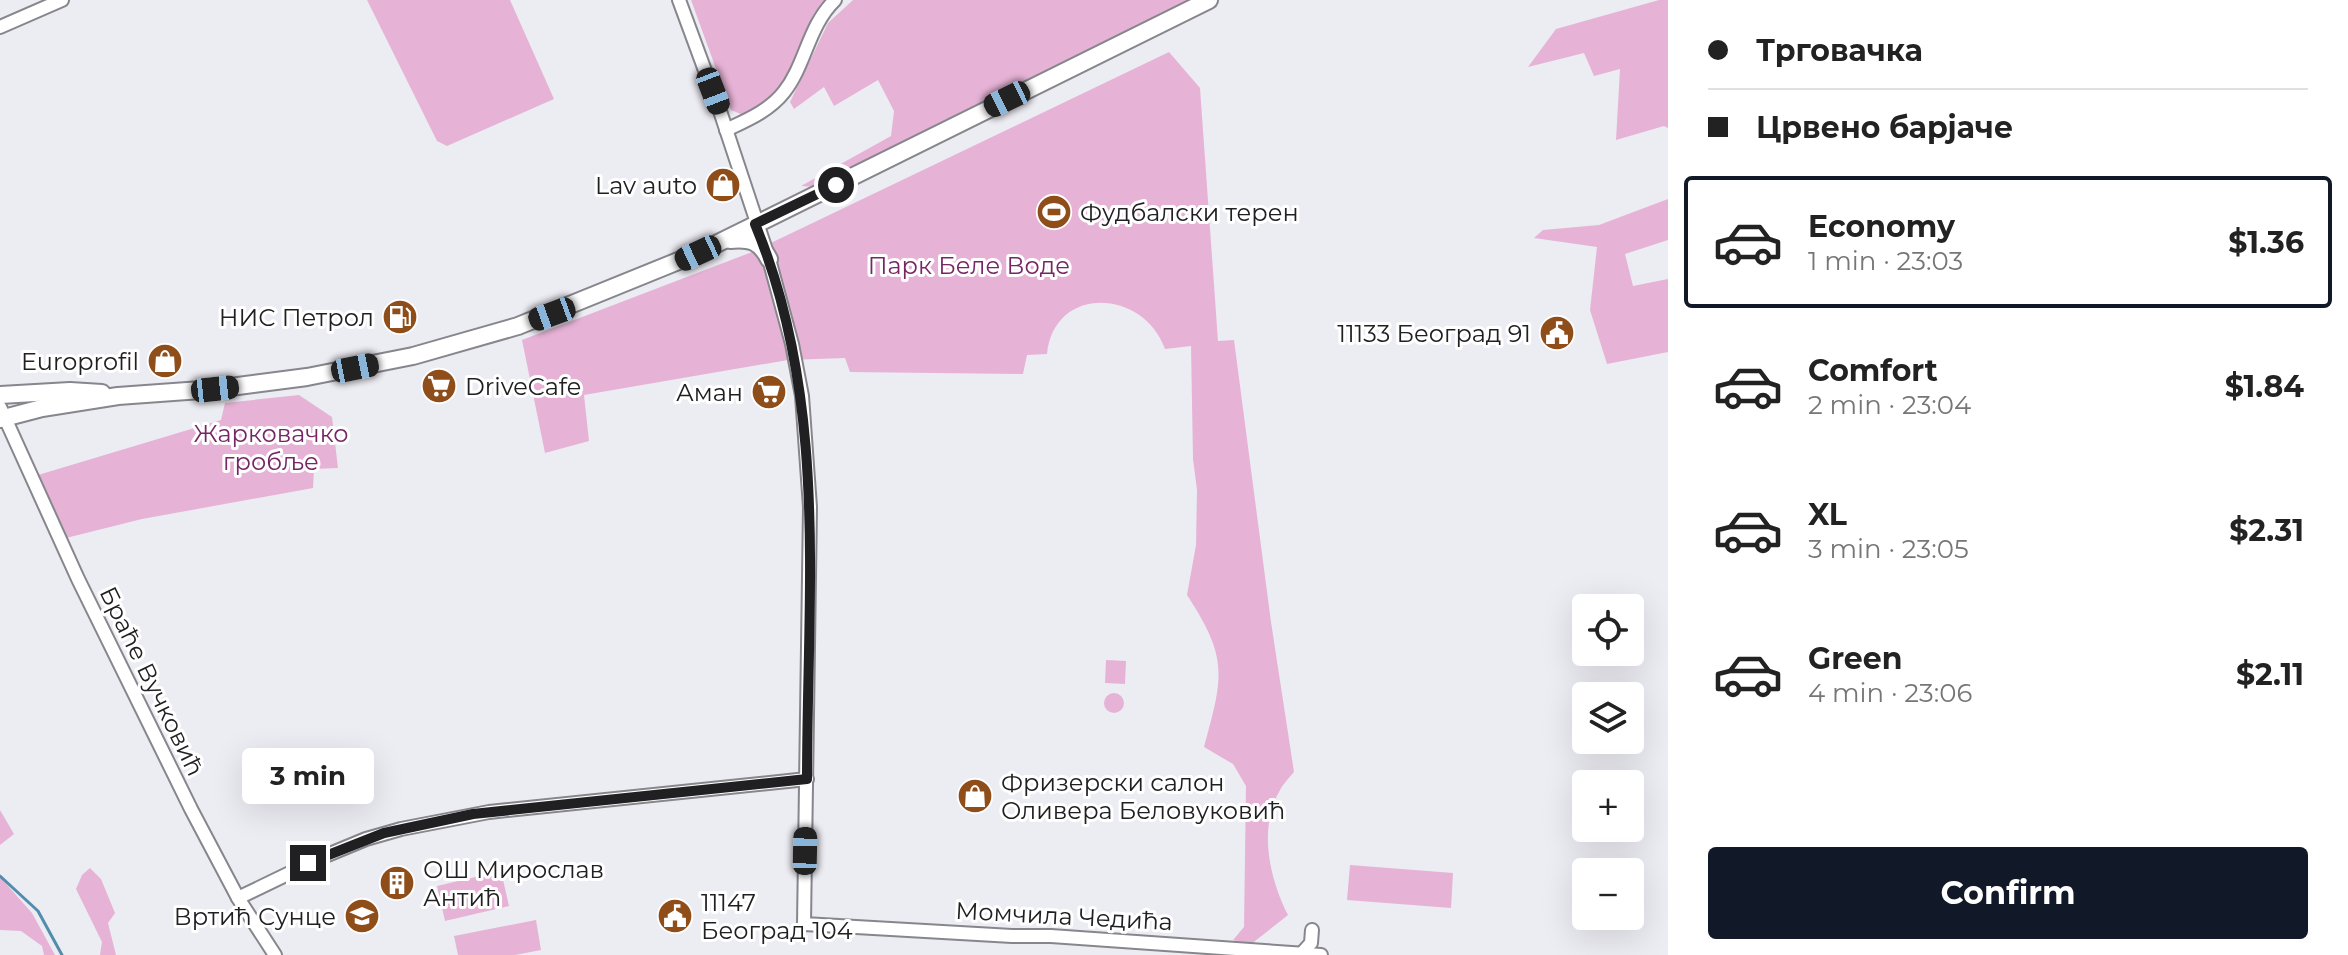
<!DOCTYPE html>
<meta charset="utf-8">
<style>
body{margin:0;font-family:Montserrat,sans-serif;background:#f2f2f2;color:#222;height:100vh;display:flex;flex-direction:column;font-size:30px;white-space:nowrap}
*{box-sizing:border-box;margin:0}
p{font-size:26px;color:#767676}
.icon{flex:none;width:44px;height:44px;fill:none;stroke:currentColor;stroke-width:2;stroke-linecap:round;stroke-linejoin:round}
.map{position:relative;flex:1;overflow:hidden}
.side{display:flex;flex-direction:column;background:#fff;width:680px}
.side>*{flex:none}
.guide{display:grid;align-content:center;height:176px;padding:0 40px;background:#fff}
.fabs{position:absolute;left:1572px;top:594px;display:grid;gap:16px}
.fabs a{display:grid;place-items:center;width:72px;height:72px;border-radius:8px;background:#fff;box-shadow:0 8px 32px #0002;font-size:40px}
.end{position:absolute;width:36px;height:36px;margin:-18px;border:10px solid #202022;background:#fff;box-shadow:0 0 0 4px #fff}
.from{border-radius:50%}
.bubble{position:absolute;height:56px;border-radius:8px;background:#fff;box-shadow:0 8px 32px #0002;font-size:26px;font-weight:700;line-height:56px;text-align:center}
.car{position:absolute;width:24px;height:48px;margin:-24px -12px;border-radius:10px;box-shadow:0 0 6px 2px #0007;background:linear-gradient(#222 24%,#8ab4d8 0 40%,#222 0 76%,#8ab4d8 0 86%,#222 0)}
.guide b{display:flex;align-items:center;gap:28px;height:76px;font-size:30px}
.guide b+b{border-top:2px solid #e0e0e0}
.guide i{width:20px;height:20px;background:#222}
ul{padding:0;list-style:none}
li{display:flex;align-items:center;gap:24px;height:132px;margin:0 16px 12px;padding:0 24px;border:4px solid transparent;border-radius:8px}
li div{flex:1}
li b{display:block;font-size:30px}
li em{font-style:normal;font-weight:700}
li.on{border-color:#111827}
li>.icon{width:72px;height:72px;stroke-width:1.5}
.primary-button{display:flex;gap:16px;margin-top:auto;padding:16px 40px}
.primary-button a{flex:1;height:92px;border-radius:8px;background:#111827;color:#fff;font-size:32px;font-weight:700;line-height:92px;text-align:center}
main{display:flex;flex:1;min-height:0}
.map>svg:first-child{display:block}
</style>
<main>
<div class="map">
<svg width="1668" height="955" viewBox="0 0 1668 955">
<rect width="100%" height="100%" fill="#ececf3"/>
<!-- green -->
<g fill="#e6b3d6">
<polygon points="367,0 510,0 554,99 447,146 437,141"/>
<path d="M 691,0 L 828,0 C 806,44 791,94 743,115 L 731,110 Z"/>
<polygon points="853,0 1193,0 994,96 815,187 801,186 891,136 894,111 878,80 834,106 824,87 794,109 790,102 828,23"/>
<polygon points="1659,0 1668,0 1668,128 1664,126 1616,140 1620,69 1594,76 1584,53 1528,67 1556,29"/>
<path d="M 1169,52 L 1200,88 L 1218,341 L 1234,340 L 1271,622 L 1294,772 C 1289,778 1282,785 1279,792 C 1258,829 1270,880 1288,915 L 1250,945 L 1233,940 L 1244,927 L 1246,786 L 1233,764 L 1204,747 C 1223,677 1229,659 1187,595 L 1196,545 L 1197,490 L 1193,459 L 1191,346 L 1165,349 C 1143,288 1054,285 1047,354 L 1027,355 L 1023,374 L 850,372 L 845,358 L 788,360 L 584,395 L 589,441 L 545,453 L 522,340 L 752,252 Z"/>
<polygon points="1668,199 1668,240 1625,254 1633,286 1668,279 1668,352 1607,364 1590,310 1597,247 1534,238 1543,230 1599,225"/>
<polygon points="299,395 332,417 338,468 314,469 313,488 142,519 66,538 38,475 221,420 225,403"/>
<polygon points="1106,660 1126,661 1125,684 1105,683"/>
<circle cx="1114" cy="703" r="10"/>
<polygon points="0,810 14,834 0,845"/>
<polygon points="1350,865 1453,873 1451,908 1347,900"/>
<polygon points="90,868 101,879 115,913 108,923 116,955 100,955 102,942 76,889 82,875"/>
<polygon points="501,871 509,906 445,921 437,886"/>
<polygon points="0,877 32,913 55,955 44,955 42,946 21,931 0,930"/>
<polygon points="536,920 541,950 515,955 458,955 454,936"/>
</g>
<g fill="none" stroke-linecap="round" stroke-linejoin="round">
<!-- stream -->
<polyline stroke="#528dad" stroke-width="3" points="0,876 38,911 62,955"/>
<defs>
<g id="minor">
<polyline points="679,0 721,114 769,259 792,344 802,396 810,507 804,924 1012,936 1051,936 1321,955"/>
<polyline points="0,27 62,0"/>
<path d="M 726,130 C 747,120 769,111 784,92 C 806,64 808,26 835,0"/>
<polyline points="0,407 78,579 191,809 238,898 275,955"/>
<polyline points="238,898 325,856 366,839 401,829 489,812 807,779"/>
<polyline points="1302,953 1311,943 1312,930"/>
</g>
<g id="major">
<path d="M 730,240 C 750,238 760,241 769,259"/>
<polyline points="0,395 70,391 102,393"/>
<polyline points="0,419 42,408 118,396 215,389 307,377 413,356 518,326 698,253 1209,0"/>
</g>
</defs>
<!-- minor casing -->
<use href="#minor" stroke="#86868c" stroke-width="16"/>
<!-- major casing -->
<use href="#major" stroke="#86868c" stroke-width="20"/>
<!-- minor -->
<use href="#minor" stroke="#fff" stroke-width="12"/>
<!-- major -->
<use href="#major" stroke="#fff" stroke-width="16"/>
</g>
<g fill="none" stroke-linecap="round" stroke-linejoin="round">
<!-- route -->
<path stroke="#202022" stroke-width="10" d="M 308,863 L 384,833 L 473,814 L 807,779 C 807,593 829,402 755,224 L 836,185"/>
</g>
<!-- icons -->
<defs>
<symbol id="shop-disc" viewBox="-11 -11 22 22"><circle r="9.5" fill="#8e4d19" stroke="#fff"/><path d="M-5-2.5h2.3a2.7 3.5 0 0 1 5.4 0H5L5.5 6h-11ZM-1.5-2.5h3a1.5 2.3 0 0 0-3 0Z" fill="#fff"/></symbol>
<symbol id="stadium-disc" viewBox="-11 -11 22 22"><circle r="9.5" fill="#8e4d19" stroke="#fff"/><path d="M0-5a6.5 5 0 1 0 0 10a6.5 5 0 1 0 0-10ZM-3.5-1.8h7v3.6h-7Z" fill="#fff"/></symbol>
<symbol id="fuel-disc" viewBox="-11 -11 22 22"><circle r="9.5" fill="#8e4d19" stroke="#fff"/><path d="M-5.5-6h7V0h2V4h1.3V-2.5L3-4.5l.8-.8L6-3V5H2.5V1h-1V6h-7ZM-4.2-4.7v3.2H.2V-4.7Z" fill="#fff"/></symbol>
<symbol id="civic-disc" viewBox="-11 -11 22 22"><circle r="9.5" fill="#8e4d19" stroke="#fff"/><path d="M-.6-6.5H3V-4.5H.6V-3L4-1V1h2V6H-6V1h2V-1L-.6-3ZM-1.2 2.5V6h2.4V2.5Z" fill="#fff"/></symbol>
<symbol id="supermarket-disc" viewBox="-11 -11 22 22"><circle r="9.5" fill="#8e4d19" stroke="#fff"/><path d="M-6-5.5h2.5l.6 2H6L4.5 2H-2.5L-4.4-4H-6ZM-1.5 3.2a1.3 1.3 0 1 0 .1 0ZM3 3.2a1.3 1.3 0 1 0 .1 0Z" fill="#fff"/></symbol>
<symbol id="building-disc" viewBox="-11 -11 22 22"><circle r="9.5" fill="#8e4d19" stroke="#fff"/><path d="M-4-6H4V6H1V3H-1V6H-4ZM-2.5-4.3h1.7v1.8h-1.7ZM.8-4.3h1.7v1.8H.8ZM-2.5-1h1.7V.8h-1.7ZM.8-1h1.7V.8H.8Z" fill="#fff"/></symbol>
<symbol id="school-disc" viewBox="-11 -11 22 22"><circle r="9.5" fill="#8e4d19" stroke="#fff"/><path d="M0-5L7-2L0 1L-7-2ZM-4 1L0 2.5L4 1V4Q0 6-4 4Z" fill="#fff"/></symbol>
</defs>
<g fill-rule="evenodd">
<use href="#shop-disc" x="703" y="165" width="40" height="40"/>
<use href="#stadium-disc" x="1034" y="192" width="40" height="40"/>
<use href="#fuel-disc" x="380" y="297" width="40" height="40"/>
<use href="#civic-disc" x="1537" y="313" width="40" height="40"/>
<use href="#shop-disc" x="145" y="341" width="40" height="40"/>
<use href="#supermarket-disc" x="419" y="366" width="40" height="40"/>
<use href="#supermarket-disc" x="749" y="372" width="40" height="40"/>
<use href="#shop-disc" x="955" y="776" width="40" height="40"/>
<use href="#building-disc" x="377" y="863" width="40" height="40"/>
<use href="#school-disc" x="342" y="896" width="40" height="40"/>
<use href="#civic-disc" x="655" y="896" width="40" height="40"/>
</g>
<g text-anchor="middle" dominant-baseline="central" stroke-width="6" stroke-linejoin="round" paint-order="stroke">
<!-- poi labels -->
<g font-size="24" fill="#202022" stroke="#fff" text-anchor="end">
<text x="697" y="185">Lav auto</text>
<text x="1080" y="212" text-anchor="start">Фудбалски терен</text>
<text x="374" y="317">НИС Петрол</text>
<text x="1531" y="333">11133 Београд 91</text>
<text x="139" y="361">Europrofil</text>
<text x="465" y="386" text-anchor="start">DriveCafe</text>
<text x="743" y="392">Аман</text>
<text x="1001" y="782" text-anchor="start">Фризерски салон<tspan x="1001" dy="28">Оливера Беловуковић</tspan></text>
<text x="423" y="869" text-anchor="start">ОШ Мирослав<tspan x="423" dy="28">Антић</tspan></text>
<text x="701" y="902" text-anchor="start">11147<tspan x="701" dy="28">Београд 104</tspan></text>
<text x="336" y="916">Вртић Сунце</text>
</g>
<!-- park labels -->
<g font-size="24" fill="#762665" stroke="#fff">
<text x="969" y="265">Парк Беле Воде</text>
<text x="271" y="433">Жарковачко<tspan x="271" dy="28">гробље</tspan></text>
</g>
<!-- street labels -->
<g font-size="24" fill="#202022" stroke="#fff">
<text transform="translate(152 681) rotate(64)">Браће Вучковић</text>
<text transform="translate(1064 916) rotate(3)">Момчила Чедића</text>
</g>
</g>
</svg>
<div class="fabs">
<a><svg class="icon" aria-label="locate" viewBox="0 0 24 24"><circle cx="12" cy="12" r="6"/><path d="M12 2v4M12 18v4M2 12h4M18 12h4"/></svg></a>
<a><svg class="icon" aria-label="layers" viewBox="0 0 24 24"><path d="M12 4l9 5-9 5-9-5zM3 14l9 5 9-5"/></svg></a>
<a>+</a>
<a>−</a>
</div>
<i class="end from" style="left:836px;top:185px"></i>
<i class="end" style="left:308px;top:863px"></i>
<div class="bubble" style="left:242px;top:748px;width:132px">3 min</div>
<i class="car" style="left:713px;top:91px;rotate:159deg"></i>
<i class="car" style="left:1007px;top:99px;rotate:244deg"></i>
<i class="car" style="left:698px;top:253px;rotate:245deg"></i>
<i class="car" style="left:552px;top:314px;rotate:250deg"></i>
<i class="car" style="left:355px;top:368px;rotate:79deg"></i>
<i class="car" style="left:215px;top:389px;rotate:84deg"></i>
<i class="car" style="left:805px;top:851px;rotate:1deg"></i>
</div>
<section class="side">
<div class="guide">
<b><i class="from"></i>Трговачка</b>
<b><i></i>Црвено барјаче</b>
</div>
<ul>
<li class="on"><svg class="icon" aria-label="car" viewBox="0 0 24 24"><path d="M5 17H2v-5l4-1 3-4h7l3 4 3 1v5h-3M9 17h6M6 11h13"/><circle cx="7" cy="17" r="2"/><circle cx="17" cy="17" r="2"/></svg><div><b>Economy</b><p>1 min · 23:03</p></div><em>$1.36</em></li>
<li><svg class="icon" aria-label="car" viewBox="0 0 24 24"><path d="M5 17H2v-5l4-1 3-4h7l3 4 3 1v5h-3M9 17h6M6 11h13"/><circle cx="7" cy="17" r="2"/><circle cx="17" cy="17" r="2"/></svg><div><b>Comfort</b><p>2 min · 23:04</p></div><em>$1.84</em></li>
<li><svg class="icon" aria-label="car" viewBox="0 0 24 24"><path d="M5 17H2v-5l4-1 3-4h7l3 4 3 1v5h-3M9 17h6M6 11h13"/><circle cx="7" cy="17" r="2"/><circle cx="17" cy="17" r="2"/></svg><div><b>XL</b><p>3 min · 23:05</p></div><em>$2.31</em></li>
<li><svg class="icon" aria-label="car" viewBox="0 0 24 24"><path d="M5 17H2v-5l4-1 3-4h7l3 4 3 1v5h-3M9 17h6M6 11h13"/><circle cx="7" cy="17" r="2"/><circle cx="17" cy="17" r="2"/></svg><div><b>Green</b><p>4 min · 23:06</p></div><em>$2.11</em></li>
</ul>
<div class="primary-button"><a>Confirm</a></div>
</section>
</main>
